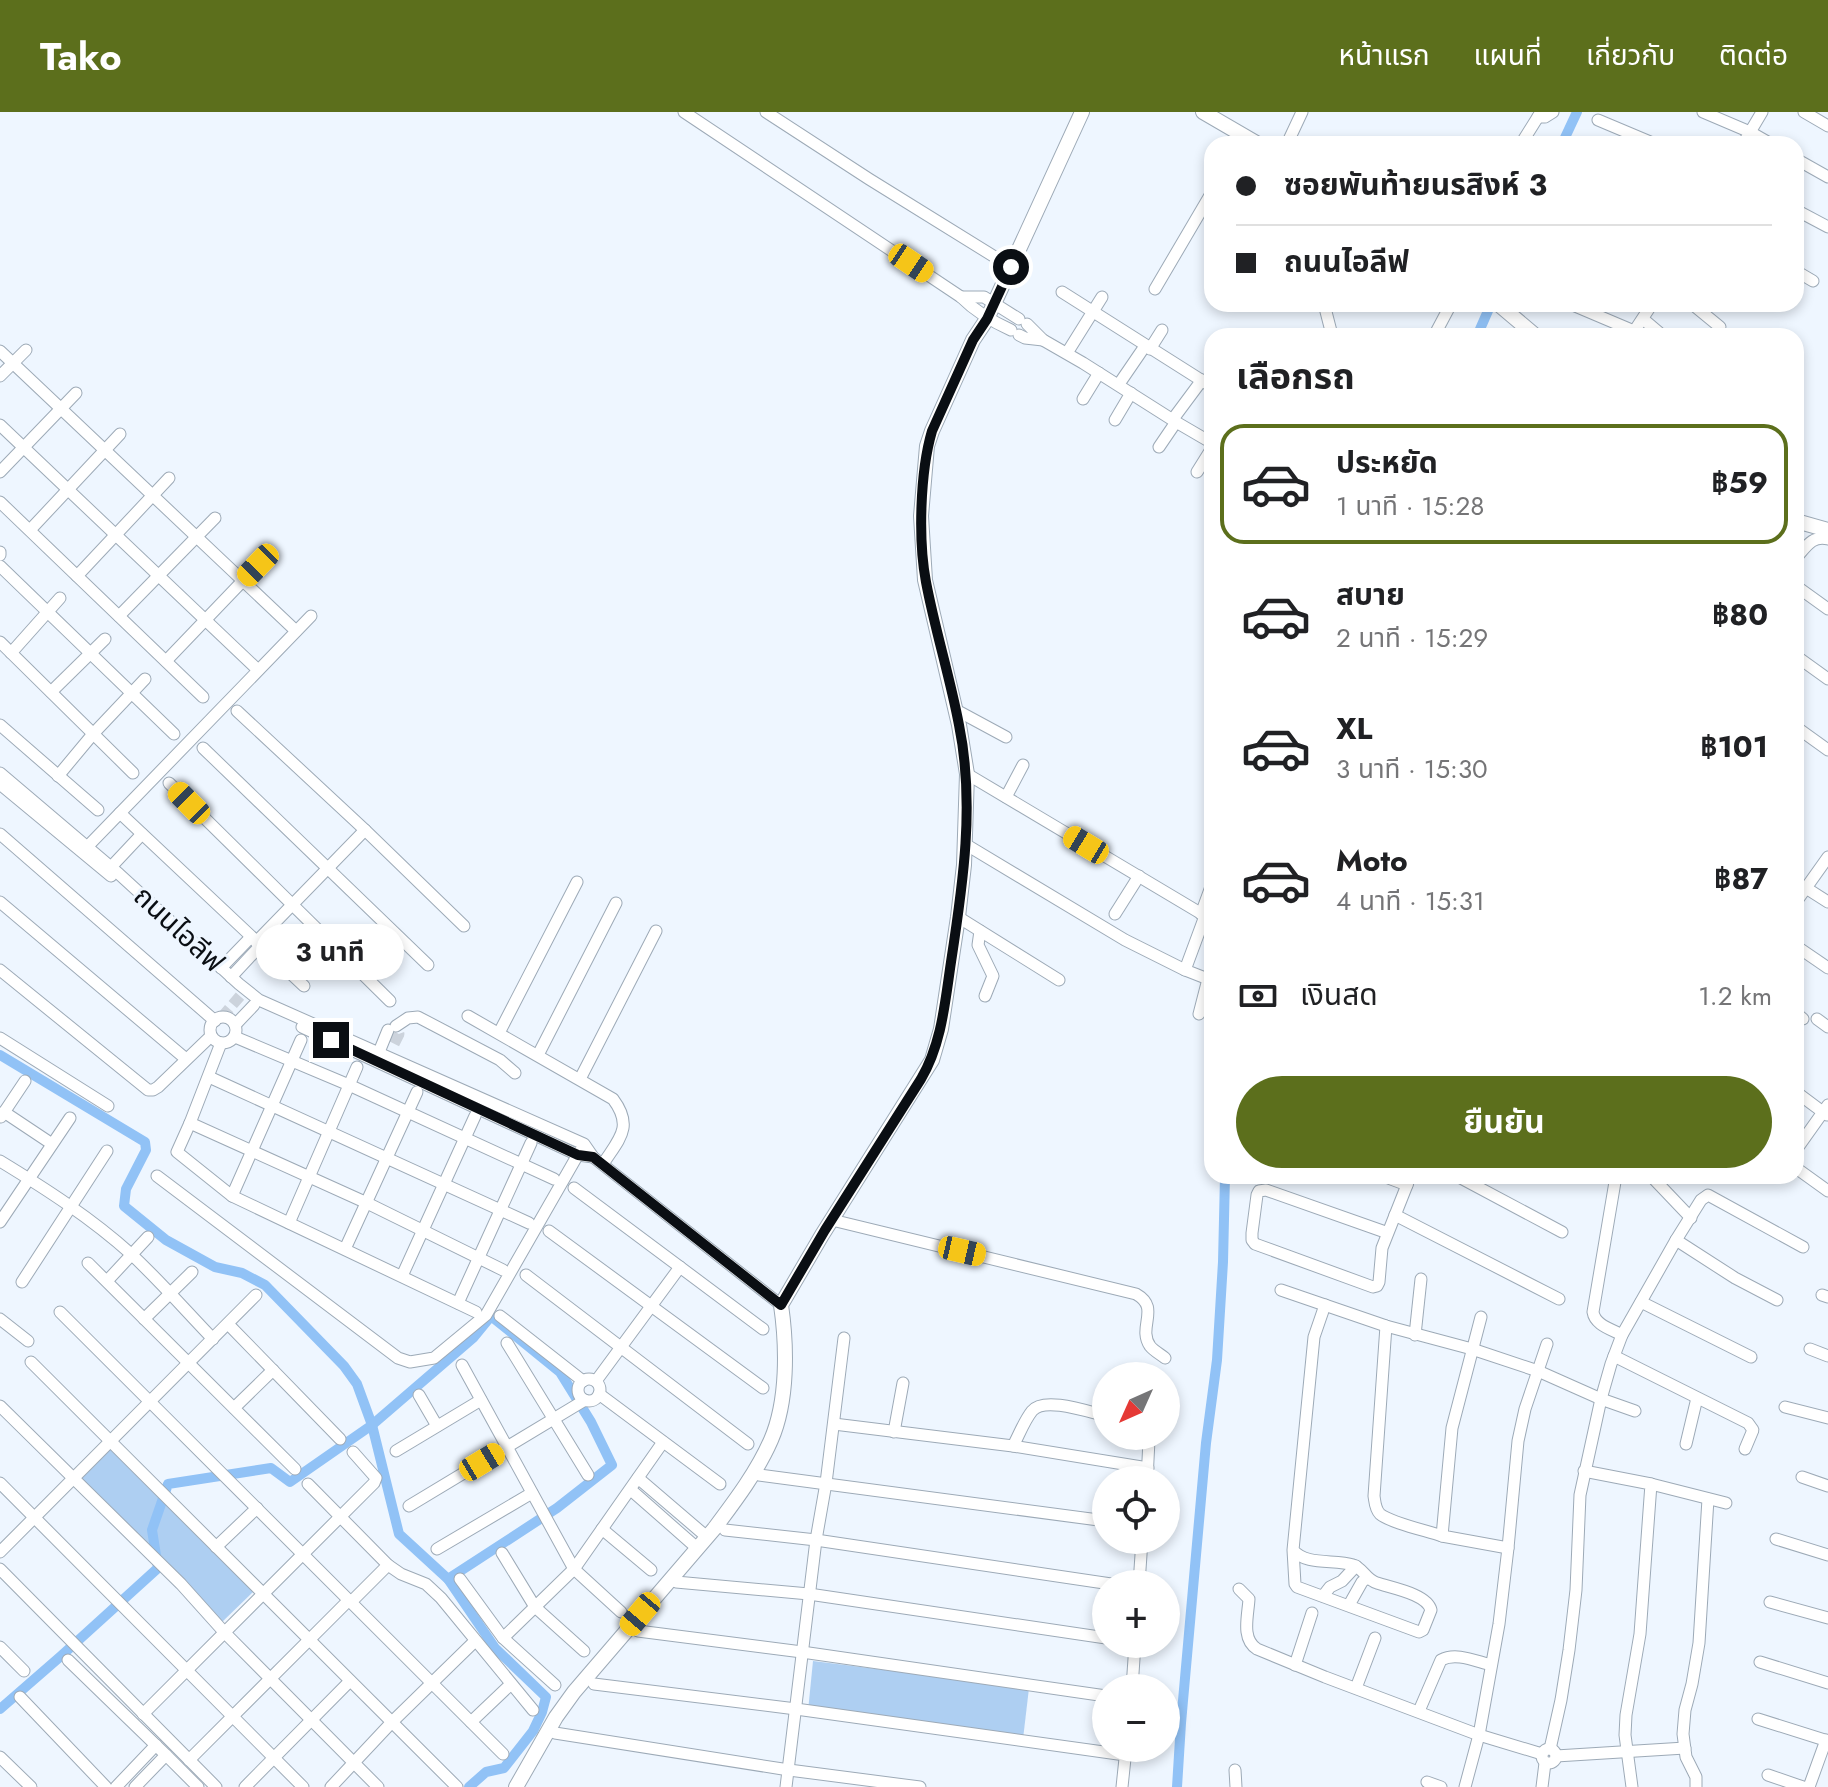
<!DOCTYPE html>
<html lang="th">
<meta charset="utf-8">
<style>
body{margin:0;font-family:Jost,"Noto Sans Thai",sans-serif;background:#f2f2f2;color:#202124;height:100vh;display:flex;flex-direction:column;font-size:30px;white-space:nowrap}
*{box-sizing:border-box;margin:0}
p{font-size:26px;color:#757577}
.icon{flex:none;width:44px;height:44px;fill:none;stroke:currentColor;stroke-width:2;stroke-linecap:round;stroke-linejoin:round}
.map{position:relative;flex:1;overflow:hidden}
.sheet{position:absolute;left:1204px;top:216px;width:600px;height:856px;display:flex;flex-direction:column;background:#fff;border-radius:24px;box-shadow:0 4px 12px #0003}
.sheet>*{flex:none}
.top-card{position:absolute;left:1204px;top:24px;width:600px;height:176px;border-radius:24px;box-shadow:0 4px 12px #0003;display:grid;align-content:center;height:176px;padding:0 32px;background:#fff}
.needle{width:52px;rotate:225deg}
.buttons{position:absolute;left:1092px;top:1250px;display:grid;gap:16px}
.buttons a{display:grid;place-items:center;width:88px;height:88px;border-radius:50%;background:#fff;box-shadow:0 4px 12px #0003;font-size:40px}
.end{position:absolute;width:36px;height:36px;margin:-18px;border:10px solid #0a0e13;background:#fff;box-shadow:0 0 0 4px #fff}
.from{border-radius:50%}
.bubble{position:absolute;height:56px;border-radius:28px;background:#fff;box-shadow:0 4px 12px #0003;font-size:26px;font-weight:700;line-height:56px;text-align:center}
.car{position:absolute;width:24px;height:48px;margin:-24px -12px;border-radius:10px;box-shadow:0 0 6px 2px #0007;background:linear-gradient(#f5c518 24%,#345 0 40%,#f5c518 0 76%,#345 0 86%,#f5c518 0)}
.top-card b{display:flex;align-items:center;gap:28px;height:76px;font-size:30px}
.top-card b+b{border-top:2px solid #e0e0e0}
.top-card i{width:20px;height:20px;background:#202124}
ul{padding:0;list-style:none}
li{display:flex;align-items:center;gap:24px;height:120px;margin:0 16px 12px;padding:0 16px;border:4px solid transparent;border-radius:24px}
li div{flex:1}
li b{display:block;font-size:30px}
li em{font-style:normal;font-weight:700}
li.selected{border-color:#5c6f1c}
li>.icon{width:72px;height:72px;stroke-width:1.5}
h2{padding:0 32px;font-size:36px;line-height:96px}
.pay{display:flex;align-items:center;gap:20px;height:88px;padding:0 32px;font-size:30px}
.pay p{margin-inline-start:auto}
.primary-button{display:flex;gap:16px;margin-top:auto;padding:16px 32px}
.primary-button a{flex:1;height:92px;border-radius:48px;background:#5c6f1c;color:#fff;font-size:32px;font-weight:700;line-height:92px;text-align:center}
header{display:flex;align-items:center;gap:48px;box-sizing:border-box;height:112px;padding:0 40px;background:#5c6f1c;color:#fff}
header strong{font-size:38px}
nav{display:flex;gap:44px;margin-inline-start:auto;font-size:28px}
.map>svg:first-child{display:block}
</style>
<header>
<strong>Tako</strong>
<nav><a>หน้าแรก</a><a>แผนที่</a><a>เกี่ยวกับ</a><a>ติดต่อ</a></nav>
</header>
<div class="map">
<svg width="1828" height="1675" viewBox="0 0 1828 1675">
<rect width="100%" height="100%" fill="#eef6ff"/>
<!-- green -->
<g fill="#aecff2">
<polygon points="112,1336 254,1479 221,1511 80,1368"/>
<polygon points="813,1549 1029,1576 1023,1627 808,1599"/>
</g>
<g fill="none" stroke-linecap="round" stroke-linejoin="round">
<!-- canal -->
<g stroke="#91c2f6" stroke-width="10">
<polyline points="1562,32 1577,0"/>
<polyline points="1477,224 1491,192"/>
<polyline points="0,943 145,1030 146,1038 126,1077 124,1094 166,1128 215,1155 242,1161 265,1173 344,1254 357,1272 372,1313 399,1422 448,1467 495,1536 546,1585 542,1600 533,1619 504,1656 486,1660 469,1675"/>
<polyline points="0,1597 61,1544 158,1456 152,1418 168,1372 271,1356 290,1370 372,1313 473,1226 491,1204 560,1260 591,1310 612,1353 557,1396 448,1467"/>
<polyline points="1177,1675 1181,1611 1206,1331 1217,1248 1223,1150 1225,1064"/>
</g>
<!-- minor-tunnel -->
<g stroke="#ccd3dc" stroke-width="11" stroke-dasharray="11 5.5" stroke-linecap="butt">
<polyline points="222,905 241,883"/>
<polyline points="389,918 396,914 399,922 394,932"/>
</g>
<defs>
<g id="minor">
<path d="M 684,0 L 961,185 C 976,200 991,209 1011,218"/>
<polyline points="766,0 869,67 1011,155"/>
<polyline points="1703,0 1750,20 1771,32"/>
<polyline points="1804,0 1828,14"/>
<polyline points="1538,5 1545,5 1553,0"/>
<polyline points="1598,8 1655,32"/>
<polyline points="1287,32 1302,0"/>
<polyline points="1521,32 1541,0"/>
<polyline points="1743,32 1762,0"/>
<polyline points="1796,47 1828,65"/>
<polyline points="1796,98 1828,115"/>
<polyline points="1796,159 1813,169"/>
<polyline points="1155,177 1212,80"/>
<polyline points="1062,180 1212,275"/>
<polyline points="961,185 984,185 1019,207"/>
<polyline points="1324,192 1332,223"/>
<polyline points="1692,192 1720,215"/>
<polyline points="1575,194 1634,219"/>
<polyline points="1643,207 1663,224"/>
<polyline points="1027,212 1043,228 1083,251 1176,310 1212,331"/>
<polyline points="1019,223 1025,226 1043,228"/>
<polyline points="1434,224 1451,192"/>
<polyline points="1631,224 1652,192"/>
<polyline points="1150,237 1162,218"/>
<polyline points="0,239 296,519"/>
<polyline points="1067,241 1102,185"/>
<polyline points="0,264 26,238"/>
<polyline points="1119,272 1145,234"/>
<polyline points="1083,287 1099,261"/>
<polyline points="1173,307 1202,268"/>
<polyline points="1115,308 1131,281"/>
<polyline points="0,313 258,558"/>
<polyline points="1159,335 1176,310"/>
<polyline points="0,360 76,281"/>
<polyline points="1197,360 1212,336"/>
<polyline points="0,390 203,585"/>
<polyline points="30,418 120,322"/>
<polyline points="0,440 0,443"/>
<path d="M 1796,446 C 1806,435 1812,423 1828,427"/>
<polyline points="0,454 174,622"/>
<polyline points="77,464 169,366"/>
<polyline points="1796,474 1828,497"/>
<polyline points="119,504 215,406"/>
<polyline points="0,530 133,661"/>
<polyline points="11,541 60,486"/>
<polyline points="1796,544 1828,567"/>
<polyline points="166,549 258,453"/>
<polyline points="51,580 105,527"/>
<polyline points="956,598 1006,625"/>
<polyline points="237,599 365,718 464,814"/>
<polyline points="0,613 98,698"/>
<polyline points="1796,615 1828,638"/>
<polyline points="203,636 428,853"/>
<polyline points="0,661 119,762 239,872 259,888 584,1032 593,1045 781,1193"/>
<polyline points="967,662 1212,808"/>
<polyline points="58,664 93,622 145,567"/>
<polyline points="169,671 390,889"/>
<polyline points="0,672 111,764"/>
<polyline points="1006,685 1023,653"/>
<polyline points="120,701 304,874"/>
<polyline points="0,722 215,909"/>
<polyline points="965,732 1125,828 1185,858"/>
<polyline points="88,734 311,504"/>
<polyline points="111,755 142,722"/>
<polyline points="1806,776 1828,790"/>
<polyline points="0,790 186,947"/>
<polyline points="1796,790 1828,745"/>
<polyline points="1115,802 1139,764"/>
<polyline points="1201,802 1212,772"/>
<polyline points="1205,804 1185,858 1208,867 1212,874"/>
<polyline points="958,805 1059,868"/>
<polyline points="980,819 978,833 993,864 985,884"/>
<polyline points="256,830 365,718"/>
<polyline points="1796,834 1828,856"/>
<polyline points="221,856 251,825"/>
<polyline points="0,858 148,978 153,978 158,975 211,924"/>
<polyline points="231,865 260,834"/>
<polyline points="1796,901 1803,907"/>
<polyline points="1199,902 1208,867"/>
<path d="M 468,904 L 613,987 C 634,1015 619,1027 603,1052"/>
<circle cx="223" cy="918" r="13"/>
<polyline points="1817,907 1828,915"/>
<polyline points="235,913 254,893"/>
<polyline points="396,914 408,906 418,905 500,948 515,961"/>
<polyline points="302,915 578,1043 593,1045"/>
<polyline points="499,921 577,770"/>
<polyline points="235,925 349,973 554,1067"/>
<polyline points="0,926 108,994"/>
<polyline points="221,931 190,1011 177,1040 232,1084 476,1200"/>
<polyline points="379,940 388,918"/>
<polyline points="538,943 616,791"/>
<polyline points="209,965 529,1111"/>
<polyline points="580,967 656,819"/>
<polyline points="1796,980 1827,1003"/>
<polyline points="4,1000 52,1032"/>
<polyline points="1,1005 25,969"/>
<polyline points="190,1011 367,1091 503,1158"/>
<polyline points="1796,1038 1828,993"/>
<path d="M 0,1049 C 46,1077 91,1106 131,1142 C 160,1169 186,1199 213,1227"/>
<polyline points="1796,1056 1828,1079"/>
<polyline points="157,1064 398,1246 410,1250 434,1246 486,1203 580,1039"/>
<polyline points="1383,1064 1407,1073"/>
<polyline points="1457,1064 1562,1120"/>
<path d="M 1616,1064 L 1593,1200 C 1595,1213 1611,1217 1622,1223"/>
<polyline points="1651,1064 1691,1106"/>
<polyline points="574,1076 763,1217"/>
<polyline points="232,1084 301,928"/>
<polyline points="1395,1103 1559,1187"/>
<path d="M 832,1108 L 1136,1182 C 1161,1196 1137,1215 1150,1234 C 1154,1239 1160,1242 1165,1246"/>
<polyline points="0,1110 70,1006"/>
<polyline points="289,1111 357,955"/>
<polyline points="549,1119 763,1276"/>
<polyline points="1388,1121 1266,1078 1259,1079 1257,1083 1252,1121 1252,1128 1255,1132 1373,1175 1377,1174 1379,1170 1382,1136 1407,1073 1410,1064"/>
<polyline points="1676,1128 1735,1166 1777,1188"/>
<polyline points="345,1137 417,980"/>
<polyline points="88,1151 295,1357"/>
<polyline points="526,1163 748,1332"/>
<polyline points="402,1164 475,1004"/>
<polyline points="107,1169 148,1125"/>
<polyline points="22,1170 107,1039"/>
<polyline points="1281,1178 1386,1214 1472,1237 1538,1259 1601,1287 1635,1299"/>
<polyline points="1822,1183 1828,1185"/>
<polyline points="1641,1190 1751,1245"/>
<polyline points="458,1191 531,1031"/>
<polyline points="60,1200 503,1642"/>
<polyline points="500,1204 583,1269"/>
<polyline points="1481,1205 1452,1316 1442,1424 1508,1436"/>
<polyline points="0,1207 28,1229"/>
<polyline points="144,1207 192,1160"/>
<polyline points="228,1212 340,1327"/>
<path d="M 1386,1214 L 1374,1384 C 1375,1390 1375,1397 1380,1402 C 1391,1411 1428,1419 1442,1424"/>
<polyline points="1415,1223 1421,1167"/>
<polyline points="507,1231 588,1363"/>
<polyline points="1810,1237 1828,1244"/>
<polyline points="1614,1244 1748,1311 1753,1318 1745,1337"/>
<polyline points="31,1250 457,1675"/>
<polyline points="462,1253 574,1457 621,1500"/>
<circle cx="589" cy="1278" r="11"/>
<polyline points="596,1269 680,1155"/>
<polyline points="599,1282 720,1372"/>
<polyline points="419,1283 437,1314"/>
<polyline points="0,1294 181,1472 225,1521 378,1675"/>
<polyline points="1785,1295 1828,1306"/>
<polyline points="234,1296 273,1258"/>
<polyline points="834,1312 1013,1334 1148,1356"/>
<polyline points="894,1320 903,1271"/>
<polyline points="1686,1332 1697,1286"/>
<path d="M 1013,1334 C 1019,1323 1024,1309 1032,1299 C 1044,1284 1089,1300 1106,1304"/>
<polyline points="396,1339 481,1288"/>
<polyline points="1584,1359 1651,1372 1640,1522 1626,1603 1625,1623 1632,1675"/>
<polyline points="759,1363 1106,1409"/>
<polyline points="1802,1365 1828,1374"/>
<polyline points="638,1366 707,1425"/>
<polyline points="1147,1368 1149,1328 1147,1324"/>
<polyline points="0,1371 303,1675"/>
<polyline points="308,1372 388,1453 401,1462 426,1472 441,1486 533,1598"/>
<polyline points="1651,1372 1726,1391"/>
<polyline points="631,1378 697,1436"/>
<polyline points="409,1394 585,1288"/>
<polyline points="602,1417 651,1458"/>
<polyline points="725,1418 816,1428 1111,1472"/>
<polyline points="1776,1427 1828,1443"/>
<polyline points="216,1435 257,1396"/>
<polyline points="437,1437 532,1381"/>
<path d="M 1293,1438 L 1295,1472 L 1297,1475 L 1419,1520 L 1423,1518 L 1431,1498 C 1427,1482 1392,1476 1377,1471 C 1366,1468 1363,1456 1353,1453 C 1335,1447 1306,1454 1293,1438 L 1314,1225 L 1325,1193"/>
<polyline points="0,1440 256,1183"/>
<polyline points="502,1441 535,1495 584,1539"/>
<polyline points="0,1457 216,1675"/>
<polyline points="460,1467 503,1526 555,1573"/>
<polyline points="676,1470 809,1482 1106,1526"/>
<polyline points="1139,1472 1142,1428"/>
<path d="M 1239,1477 L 1249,1487 C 1248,1504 1241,1527 1257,1537 L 1325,1565 L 1479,1623 L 1542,1642"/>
<polyline points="1323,1484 1330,1475 1342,1469 1356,1454"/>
<polyline points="351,1490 388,1453"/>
<polyline points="1770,1490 1828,1506"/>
<polyline points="1349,1493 1362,1470 1367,1466"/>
<polyline points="638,1519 802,1540 1106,1584"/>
<polyline points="503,1526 574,1457 663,1330"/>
<polyline points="0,1535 24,1559"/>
<polyline points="68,1548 166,1643"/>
<polyline points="1760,1550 1828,1571"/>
<polyline points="1295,1553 1312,1501"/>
<polyline points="594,1572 796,1597 1125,1643"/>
<polyline points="1132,1576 1135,1532"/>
<polyline points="1356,1576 1375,1526"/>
<polyline points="20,1585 106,1675"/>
<path d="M 1419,1599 L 1441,1548 C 1456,1540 1475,1549 1491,1553"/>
<polyline points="143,1602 374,1371 376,1366 353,1340"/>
<polyline points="1758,1607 1828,1629"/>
<polyline points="471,1610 511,1572"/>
<polyline points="555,1621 789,1658 920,1675"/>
<circle cx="1549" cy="1644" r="7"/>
<polyline points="1550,1637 1561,1588 1569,1538 1576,1478 1580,1383 1601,1287 1611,1252 1622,1223 1676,1128 1701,1088 1708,1083 1803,1135"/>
<polyline points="1556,1644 1685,1636"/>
<polyline points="0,1645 31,1675"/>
<polyline points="189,1648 349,1488"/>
<polyline points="1235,1658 1236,1675"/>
<polyline points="1768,1663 1803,1675"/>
<polyline points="1427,1670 1441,1675"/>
<polyline points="116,1675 156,1633"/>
<polyline points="135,1675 166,1643 198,1675"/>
<polyline points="245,1675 350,1569"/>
<polyline points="331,1675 392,1610 475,1529"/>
<polyline points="786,1675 816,1428 826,1371 844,1226"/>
<polyline points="1122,1675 1126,1637"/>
<polyline points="1465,1675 1479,1623 1499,1512 1508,1436 1518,1329 1525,1297 1547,1232"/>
<polyline points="1542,1675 1545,1651"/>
<polyline points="1696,1675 1696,1665 1686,1645 1683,1622 1685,1598 1692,1572 1699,1531 1708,1387"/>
<polyline points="1809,1675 1826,1628"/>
</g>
<g id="tertiary">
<polyline points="1203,0 1258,32"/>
<polyline points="1498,192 1536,224"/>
<polyline points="1796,409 1828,418"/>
<path d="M 516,1675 L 556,1605 L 574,1580 L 714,1417 C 735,1389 757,1360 771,1328 C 788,1289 787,1234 781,1193 L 822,1123 L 932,948 L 941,917 L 958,805 L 964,753 L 967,662 L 959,613 L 925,468 L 921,404 L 927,334 L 932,319 L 973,228 L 987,207 L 1082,0"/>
</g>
</defs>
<!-- minor casing -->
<use href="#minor" stroke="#9daab7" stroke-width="13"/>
<!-- tertiary casing -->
<use href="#tertiary" stroke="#9daab7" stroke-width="16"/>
<!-- minor -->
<use href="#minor" stroke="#fff" stroke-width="11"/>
<!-- tertiary -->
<use href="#tertiary" stroke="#fff" stroke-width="14"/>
</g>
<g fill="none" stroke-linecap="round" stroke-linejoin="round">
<!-- route -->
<path stroke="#0a0e13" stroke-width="10" d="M 331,928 L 578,1043 L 593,1045 L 781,1193 L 825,1118 L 921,967 C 942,931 945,890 951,850 C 963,772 975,691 959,613 C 950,565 935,518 926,470 C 918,428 920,360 932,319 L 973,228 L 987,207 L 1011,155"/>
</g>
<g text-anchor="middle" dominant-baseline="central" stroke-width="6" stroke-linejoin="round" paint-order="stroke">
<!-- street labels -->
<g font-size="28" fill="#0a0e13" stroke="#eef6ff">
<text transform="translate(179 817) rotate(43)">ถนนไอลีฟ</text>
</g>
</g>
</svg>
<div class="buttons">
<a><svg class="needle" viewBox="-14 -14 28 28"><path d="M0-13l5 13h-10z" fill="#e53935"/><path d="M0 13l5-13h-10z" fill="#757577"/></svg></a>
<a><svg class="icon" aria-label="locate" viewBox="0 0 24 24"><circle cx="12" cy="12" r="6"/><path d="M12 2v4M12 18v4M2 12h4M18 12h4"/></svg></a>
<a>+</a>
<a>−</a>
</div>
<i class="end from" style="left:1011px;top:155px"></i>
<i class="end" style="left:331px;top:928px"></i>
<div class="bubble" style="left:256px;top:812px;width:148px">3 นาที</div>
<i class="car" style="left:911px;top:151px;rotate:124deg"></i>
<i class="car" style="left:258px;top:453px;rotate:224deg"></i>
<i class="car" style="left:189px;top:691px;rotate:315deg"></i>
<i class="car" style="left:1086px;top:733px;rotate:301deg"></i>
<i class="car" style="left:962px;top:1139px;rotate:103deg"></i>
<i class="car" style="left:482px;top:1350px;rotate:59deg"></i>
<i class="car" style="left:640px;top:1502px;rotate:220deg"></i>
<div class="top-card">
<b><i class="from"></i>ซอยพันท้ายนรสิงห์ 3</b>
<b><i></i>ถนนไอลีฟ</b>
</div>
<section class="sheet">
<h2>เลือกรถ</h2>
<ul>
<li class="selected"><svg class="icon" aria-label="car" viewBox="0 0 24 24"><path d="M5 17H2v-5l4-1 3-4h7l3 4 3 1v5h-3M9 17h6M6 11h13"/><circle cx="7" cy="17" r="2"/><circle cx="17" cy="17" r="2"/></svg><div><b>ประหยัด</b><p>1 นาที · 15:28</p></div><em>฿59</em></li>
<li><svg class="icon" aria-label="car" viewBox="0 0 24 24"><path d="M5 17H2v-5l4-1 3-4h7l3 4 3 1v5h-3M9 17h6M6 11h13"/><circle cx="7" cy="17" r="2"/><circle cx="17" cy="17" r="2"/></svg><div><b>สบาย</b><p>2 นาที · 15:29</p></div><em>฿80</em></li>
<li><svg class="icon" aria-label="car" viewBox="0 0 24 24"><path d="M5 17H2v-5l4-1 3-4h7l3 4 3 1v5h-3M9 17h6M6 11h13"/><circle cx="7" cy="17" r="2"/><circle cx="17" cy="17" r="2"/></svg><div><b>XL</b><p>3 นาที · 15:30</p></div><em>฿101</em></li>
<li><svg class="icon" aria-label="car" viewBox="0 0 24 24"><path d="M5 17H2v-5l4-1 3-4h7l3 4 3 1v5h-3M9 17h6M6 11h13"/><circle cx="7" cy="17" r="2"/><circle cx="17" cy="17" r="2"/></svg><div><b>Moto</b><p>4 นาที · 15:31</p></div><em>฿87</em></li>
</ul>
<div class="pay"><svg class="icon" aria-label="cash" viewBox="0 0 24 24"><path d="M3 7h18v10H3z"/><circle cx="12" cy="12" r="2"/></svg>เงินสด<p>1.2 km</p></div>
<div class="primary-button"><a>ยืนยัน</a></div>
</section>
</div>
